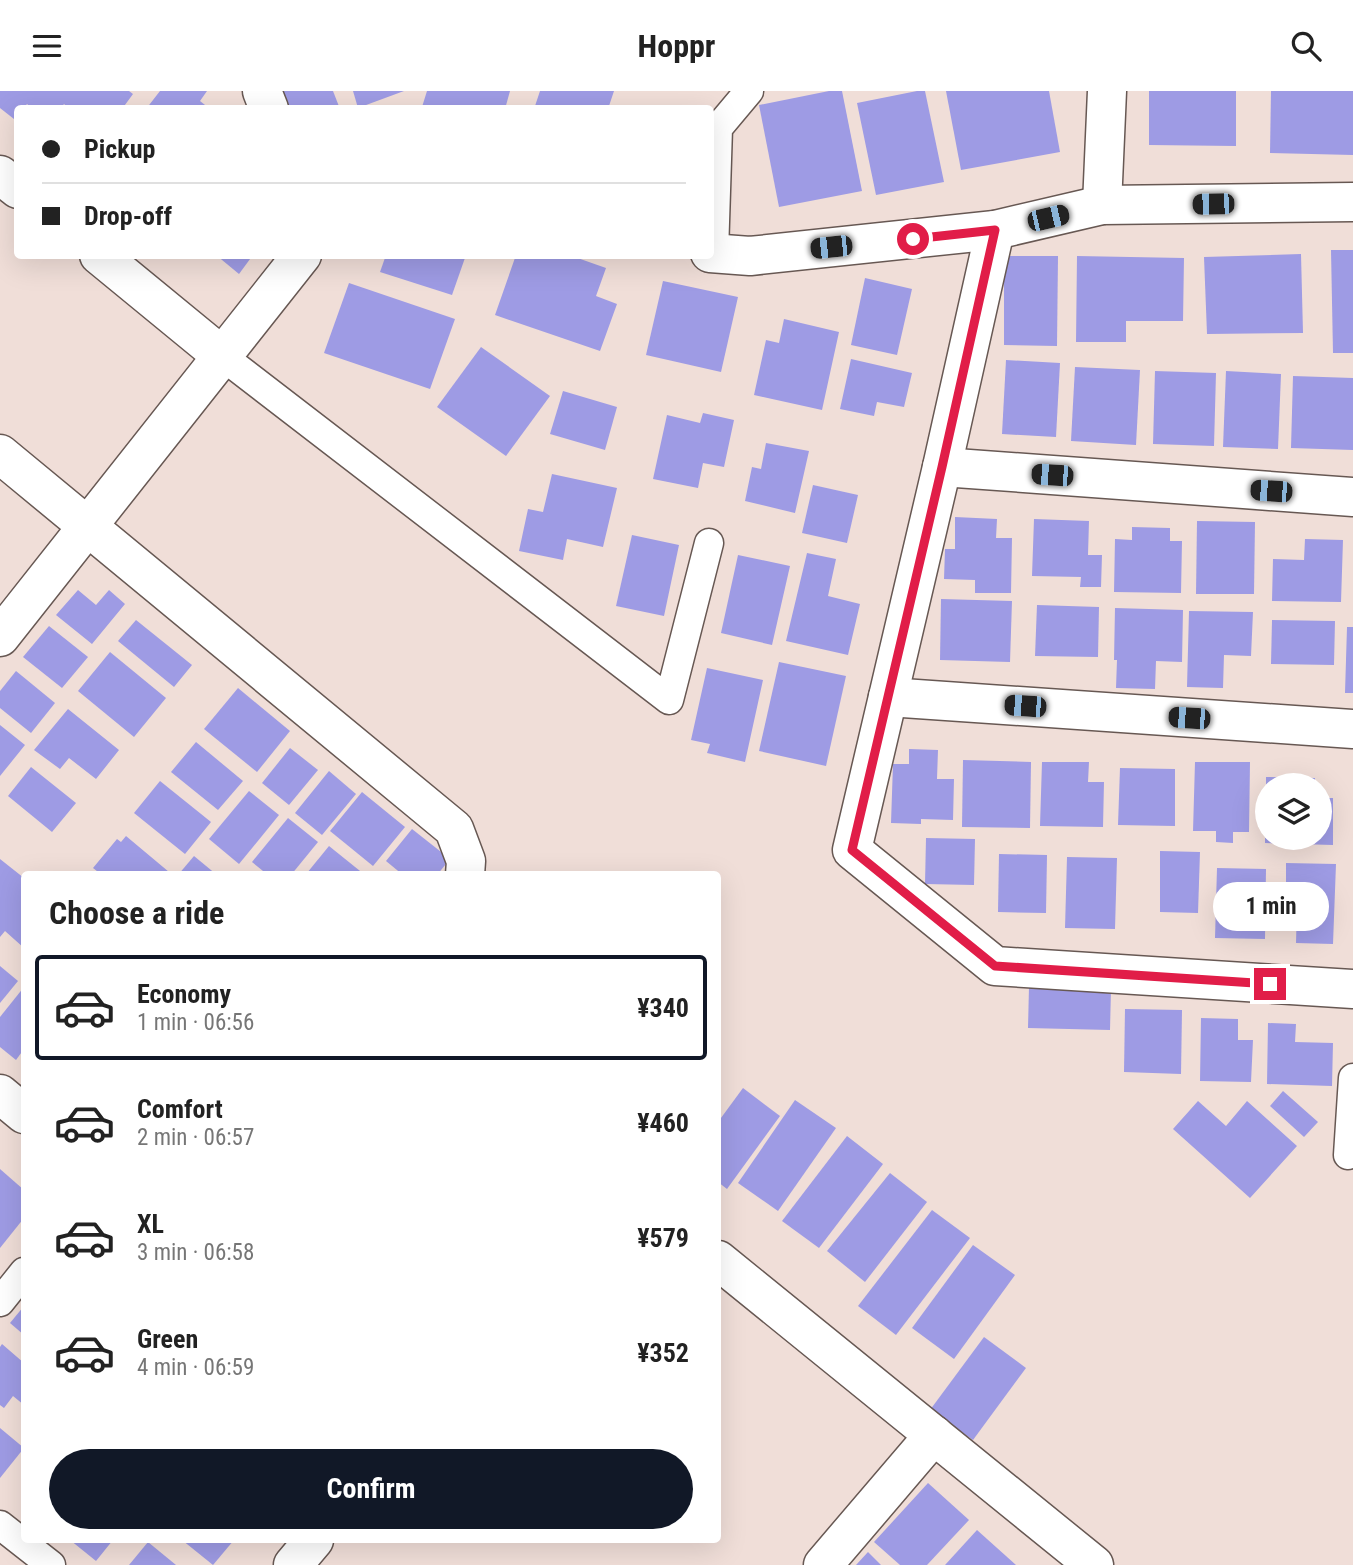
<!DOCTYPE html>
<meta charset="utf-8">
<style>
body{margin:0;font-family:"Roboto Condensed",sans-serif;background:#f2f2f2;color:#222;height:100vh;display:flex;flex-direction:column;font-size:26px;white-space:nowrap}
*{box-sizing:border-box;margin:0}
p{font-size:23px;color:#767676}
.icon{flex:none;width:38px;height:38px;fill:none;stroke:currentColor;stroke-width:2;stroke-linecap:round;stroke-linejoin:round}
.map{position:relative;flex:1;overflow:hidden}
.details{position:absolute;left:21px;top:780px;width:700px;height:672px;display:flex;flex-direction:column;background:#fff;border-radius:7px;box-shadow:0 7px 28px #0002}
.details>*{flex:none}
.hud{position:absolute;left:14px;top:14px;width:700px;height:154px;border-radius:7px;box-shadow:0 7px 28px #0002;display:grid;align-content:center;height:154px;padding:0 28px;background:#fff}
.fabs{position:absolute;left:1255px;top:682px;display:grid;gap:14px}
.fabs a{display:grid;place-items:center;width:77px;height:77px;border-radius:50%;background:#fff;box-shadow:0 7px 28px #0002;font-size:35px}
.end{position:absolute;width:32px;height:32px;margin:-16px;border:9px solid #e11d48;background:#fff;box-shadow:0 0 0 4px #fff}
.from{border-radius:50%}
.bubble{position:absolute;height:49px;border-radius:24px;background:#fff;box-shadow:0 7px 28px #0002;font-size:23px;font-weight:700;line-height:49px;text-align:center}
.car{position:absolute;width:21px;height:42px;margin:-21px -10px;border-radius:9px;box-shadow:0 0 5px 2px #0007;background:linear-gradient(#222 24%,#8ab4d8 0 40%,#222 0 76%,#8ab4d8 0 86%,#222 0)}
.hud b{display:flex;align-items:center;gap:24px;height:66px;font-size:26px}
.hud b+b{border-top:2px solid #e0e0e0}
.hud i{width:18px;height:18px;background:#222}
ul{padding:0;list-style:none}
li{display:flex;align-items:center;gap:21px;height:105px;margin:0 14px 10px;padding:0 14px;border:4px solid transparent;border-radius:7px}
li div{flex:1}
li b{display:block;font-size:26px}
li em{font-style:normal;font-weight:700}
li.selected{border-color:#111827}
li>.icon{width:63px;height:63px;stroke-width:1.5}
h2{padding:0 28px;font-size:32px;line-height:84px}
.primary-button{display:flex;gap:14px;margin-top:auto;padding:14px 28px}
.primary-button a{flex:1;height:80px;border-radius:42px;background:#111827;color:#fff;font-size:28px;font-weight:700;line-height:80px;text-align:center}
header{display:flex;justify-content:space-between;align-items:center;height:91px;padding:0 28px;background:#fff;font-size:32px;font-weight:700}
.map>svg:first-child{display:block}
</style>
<header><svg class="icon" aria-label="menu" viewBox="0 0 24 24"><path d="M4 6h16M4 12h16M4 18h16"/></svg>Hoppr<svg class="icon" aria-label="search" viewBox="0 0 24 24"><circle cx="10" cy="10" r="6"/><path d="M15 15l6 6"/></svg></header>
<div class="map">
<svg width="1353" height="1474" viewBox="0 0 1353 1474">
<rect width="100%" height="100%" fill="#f0ded8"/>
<!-- building -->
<g fill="#9e9be4">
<polygon points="0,0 129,0 133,3 122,18 70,18 64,13 60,18 33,18 27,13 23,18 18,18 18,24 14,28 0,17"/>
<polygon points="160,0 207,0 200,10 210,18 146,18"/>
<polygon points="278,0 333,0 340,18 284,18"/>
<polygon points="353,0 404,0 358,17"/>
<polygon points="427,0 510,0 505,18 428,18 422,16"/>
<polygon points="540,0 614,0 608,18 534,18"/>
<polygon points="829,0 842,0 862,100 779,116 759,14"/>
<polygon points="917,0 925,0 944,91 876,104 857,12"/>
<polygon points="946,0 1049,0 1060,61 961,79"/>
<polygon points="1149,0 1236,0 1236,55 1149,54"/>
<polygon points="1271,0 1353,0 1353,64 1270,62"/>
<polygon points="1331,159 1353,159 1353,262 1333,262"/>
<polygon points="1301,163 1303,242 1207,243 1204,166"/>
<polygon points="216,164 253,164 239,183"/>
<polygon points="386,164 466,164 452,204 380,181"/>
<polygon points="516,164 569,164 606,177 596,205 617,213 600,260 495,224"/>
<polygon points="1004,165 1058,165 1057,255 1004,254"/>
<polygon points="1077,165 1184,167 1183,230 1126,230 1126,251 1076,251"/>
<polygon points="865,187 912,198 897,264 851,254"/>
<polygon points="663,190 738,206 721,281 646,264"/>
<polygon points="349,192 455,228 430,298 324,262"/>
<polygon points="784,228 839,241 822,319 754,304 766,249 779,252"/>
<polygon points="481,256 550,305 506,365 437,316"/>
<polygon points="851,268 912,282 904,316 877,311 874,325 840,318"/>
<polygon points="1006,269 1060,272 1056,346 1002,343"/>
<polygon points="1075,276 1140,279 1136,354 1071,350"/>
<polygon points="1155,280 1216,282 1214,355 1153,353"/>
<polygon points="1226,280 1281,283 1278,358 1223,356"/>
<polygon points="1293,285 1353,287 1353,359 1291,357"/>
<polygon points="563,300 617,316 605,359 550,343"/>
<polygon points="703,322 734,329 724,376 703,372 698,397 653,388 667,324 700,332"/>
<polygon points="766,352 809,360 795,422 745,410 752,376 761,378"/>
<polygon points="552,383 617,397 603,456 567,448 563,469 519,460 528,418 543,421"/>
<polygon points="813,394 858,404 847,452 802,442"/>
<polygon points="955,426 997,428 996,447 1012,447 1011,502 975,502 975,489 944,488 945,458 955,458"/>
<polygon points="1034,428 1089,430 1088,464 1102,464 1101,496 1080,496 1081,486 1032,485"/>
<polygon points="1197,430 1255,431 1254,503 1196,503"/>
<polygon points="1132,436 1170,437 1170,450 1182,450 1181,502 1114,501 1115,448 1132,449"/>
<polygon points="632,444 679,454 664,525 616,515"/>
<polygon points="1305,448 1343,449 1341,511 1272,510 1273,468 1304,469"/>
<polygon points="807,462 836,468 828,505 860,513 848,564 786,550"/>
<polygon points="738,464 790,475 772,554 721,542"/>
<polygon points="78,499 96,514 109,499 125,513 92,553 56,524"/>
<polygon points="941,508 1012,510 1010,571 940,569"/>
<polygon points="1037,514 1099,516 1098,566 1035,565"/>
<polygon points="1115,517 1183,519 1182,571 1156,570 1155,598 1116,597 1117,569 1114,569"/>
<polygon points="1189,520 1253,521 1251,565 1224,564 1223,597 1187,596"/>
<polygon points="136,529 192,574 174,596 118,550"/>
<polygon points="1272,529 1335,530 1334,574 1271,573"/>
<polygon points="49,535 88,566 62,597 23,566"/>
<polygon points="1347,536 1353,536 1353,602 1345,602"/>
<polygon points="110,561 166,607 134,646 78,600"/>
<polygon points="779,571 846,585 826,675 759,660"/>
<polygon points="707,577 763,589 745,671 707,662 710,653 691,649"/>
<polygon points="16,580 55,612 31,642 0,617 0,600"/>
<polygon points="238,597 290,640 257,681 204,638"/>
<polygon points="68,618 119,659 96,688 69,667 60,678 34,659"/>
<polygon points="0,634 25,654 0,685"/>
<polygon points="196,651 243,690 218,719 171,681"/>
<polygon points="290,657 318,679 289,714 262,692"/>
<polygon points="909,658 938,659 937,688 954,688 953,729 921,728 921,733 891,732 893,673 909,673"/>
<polygon points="963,669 1031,671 1030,737 962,736"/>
<polygon points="1042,671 1089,671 1088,691 1104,691 1103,736 1040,735"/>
<polygon points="1195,671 1250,671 1249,741 1233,741 1233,752 1216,751 1216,740 1193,740"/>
<polygon points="31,676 76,712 52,741 8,705"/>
<polygon points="1120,677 1175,678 1175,735 1118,734"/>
<polygon points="329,680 356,703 322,744 295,722"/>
<polygon points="1266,686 1315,687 1315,695 1266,695"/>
<polygon points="160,690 211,731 185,763 134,722"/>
<polygon points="249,700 279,724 239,773 209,748"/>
<polygon points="362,701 405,736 373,775 330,740"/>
<polygon points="1320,707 1333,707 1333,754 1265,752 1265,747 1320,747"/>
<polygon points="288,727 318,751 291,784 268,784 252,771"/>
<polygon points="412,738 450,768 437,784 403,784 386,770"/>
<polygon points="126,745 169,781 166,784 102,784 93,777 117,748 121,751"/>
<polygon points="926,747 975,748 974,794 925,793"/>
<polygon points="329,755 365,784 310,784 307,782"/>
<polygon points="1160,760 1200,761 1198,822 1160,821"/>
<polygon points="999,763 1047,764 1046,822 998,821"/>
<polygon points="194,765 217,784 178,784"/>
<polygon points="1067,766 1117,767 1115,838 1065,837"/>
<polygon points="0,768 24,787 24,857 5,840 0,846"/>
<polygon points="1286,772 1336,773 1333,853 1296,852 1297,814 1286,814"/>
<polygon points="1217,777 1266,778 1265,848 1215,847"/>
<polygon points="0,875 18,890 0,912"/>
<polygon points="24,896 24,958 16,969 0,956 0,926"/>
<polygon points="1029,896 1111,898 1110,939 1028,937"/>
<polygon points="1125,918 1182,919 1181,983 1124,981"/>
<polygon points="1201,927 1238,928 1238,949 1253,949 1251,991 1200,990"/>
<polygon points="1268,932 1296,933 1295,951 1333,952 1332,995 1267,993"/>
<polygon points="743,997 780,1025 727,1098 718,1091 718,1031"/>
<polygon points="1283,1000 1318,1031 1304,1046 1270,1015"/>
<polygon points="795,1009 836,1037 778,1120 738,1092"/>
<polygon points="1198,1010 1226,1035 1247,1010 1297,1055 1250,1107 1173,1038"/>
<polygon points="847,1045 883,1073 819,1157 782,1130"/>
<polygon points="0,1078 24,1099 24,1127 0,1157"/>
<polygon points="890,1082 927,1111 865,1191 827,1160"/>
<polygon points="932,1119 970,1147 896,1244 858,1215"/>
<polygon points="973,1154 1015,1184 954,1268 912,1237"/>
<polygon points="24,1215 24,1244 10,1232"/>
<polygon points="984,1246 1026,1277 973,1349 930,1319"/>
<polygon points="2,1253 24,1272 24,1314 13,1305 4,1317 0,1314 0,1256"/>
<polygon points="0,1337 24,1357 0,1387"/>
<polygon points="928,1392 969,1429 927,1474 900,1474 874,1451"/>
<polygon points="977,1439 1016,1474 945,1474"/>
<polygon points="70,1449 113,1449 96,1470"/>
<polygon points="182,1449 234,1449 213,1474"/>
<polygon points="148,1451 176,1474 129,1474"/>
<polygon points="868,1461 881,1474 856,1474"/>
</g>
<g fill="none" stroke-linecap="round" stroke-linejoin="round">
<defs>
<g id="service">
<polyline points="714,162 718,37 749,0"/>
<polyline points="222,265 669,609 709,452"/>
<polyline points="1348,1064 1353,987"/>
<polyline points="0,1211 24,1181"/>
<polyline points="0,1434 51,1474"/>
</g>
<g id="minor">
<polyline points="262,0 269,18"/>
<polyline points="0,84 18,98"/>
<polyline points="1102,114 1107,0"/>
<polyline points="995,139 942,376 852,759 995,875 1353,898"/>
<polyline points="710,162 750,165 995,139 1102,114 1353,111"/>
<polyline points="99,164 222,265"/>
<polyline points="0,363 454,738 466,770 465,784"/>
<polyline points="942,376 1353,406"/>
<polyline points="0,546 302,164"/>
<polyline points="888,606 1353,638"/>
<polyline points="0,1003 24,1023"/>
<polyline points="718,1169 1094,1474"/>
<polyline points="293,1474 314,1449"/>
<polyline points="823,1474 934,1344"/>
</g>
</defs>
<!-- service casing -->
<use href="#service" stroke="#675853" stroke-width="31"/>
<!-- minor casing -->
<use href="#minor" stroke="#675853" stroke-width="41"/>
<!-- service -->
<use href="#service" stroke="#fff" stroke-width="28"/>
<!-- minor -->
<use href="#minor" stroke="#fff" stroke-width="38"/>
</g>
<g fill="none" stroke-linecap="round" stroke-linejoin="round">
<!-- route -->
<polyline stroke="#e11d48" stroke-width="9" points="913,148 995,139 942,376 852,759 995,875 1270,893"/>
</g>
</svg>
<div class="fabs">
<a><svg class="icon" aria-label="layers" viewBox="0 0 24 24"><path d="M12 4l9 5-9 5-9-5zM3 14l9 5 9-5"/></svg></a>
</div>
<i class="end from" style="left:913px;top:148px"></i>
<i class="end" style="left:1270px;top:893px"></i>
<div class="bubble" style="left:1213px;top:791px;width:116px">1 min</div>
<i class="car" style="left:1213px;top:113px;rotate:269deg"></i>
<i class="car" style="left:1048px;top:127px;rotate:77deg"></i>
<i class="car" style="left:831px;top:156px;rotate:264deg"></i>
<i class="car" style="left:1052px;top:384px;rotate:274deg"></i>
<i class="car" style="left:1271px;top:400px;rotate:274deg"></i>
<i class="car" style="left:1025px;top:615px;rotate:274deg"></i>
<i class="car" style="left:1189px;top:627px;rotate:274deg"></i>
<div class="hud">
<b><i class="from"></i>Pickup</b>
<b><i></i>Drop-off</b>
</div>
<section class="details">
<h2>Choose a ride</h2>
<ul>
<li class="selected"><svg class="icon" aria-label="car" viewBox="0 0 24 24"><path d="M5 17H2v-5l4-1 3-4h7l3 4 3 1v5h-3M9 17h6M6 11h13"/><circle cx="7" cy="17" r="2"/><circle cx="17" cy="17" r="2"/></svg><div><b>Economy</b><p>1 min · 06:56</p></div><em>¥340</em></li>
<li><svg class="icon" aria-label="car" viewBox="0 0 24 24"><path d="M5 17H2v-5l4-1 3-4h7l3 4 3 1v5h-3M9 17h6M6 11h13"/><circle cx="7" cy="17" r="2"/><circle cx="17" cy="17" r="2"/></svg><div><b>Comfort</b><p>2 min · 06:57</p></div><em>¥460</em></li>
<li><svg class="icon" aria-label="car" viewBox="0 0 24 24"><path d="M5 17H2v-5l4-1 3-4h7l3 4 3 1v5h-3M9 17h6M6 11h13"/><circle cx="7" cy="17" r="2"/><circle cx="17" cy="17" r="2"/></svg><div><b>XL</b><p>3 min · 06:58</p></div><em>¥579</em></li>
<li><svg class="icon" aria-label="car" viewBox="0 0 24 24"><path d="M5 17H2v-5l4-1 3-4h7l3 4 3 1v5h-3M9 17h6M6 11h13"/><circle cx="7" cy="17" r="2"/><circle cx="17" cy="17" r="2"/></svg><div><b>Green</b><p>4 min · 06:59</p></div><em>¥352</em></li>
</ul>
<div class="primary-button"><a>Confirm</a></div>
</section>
</div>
